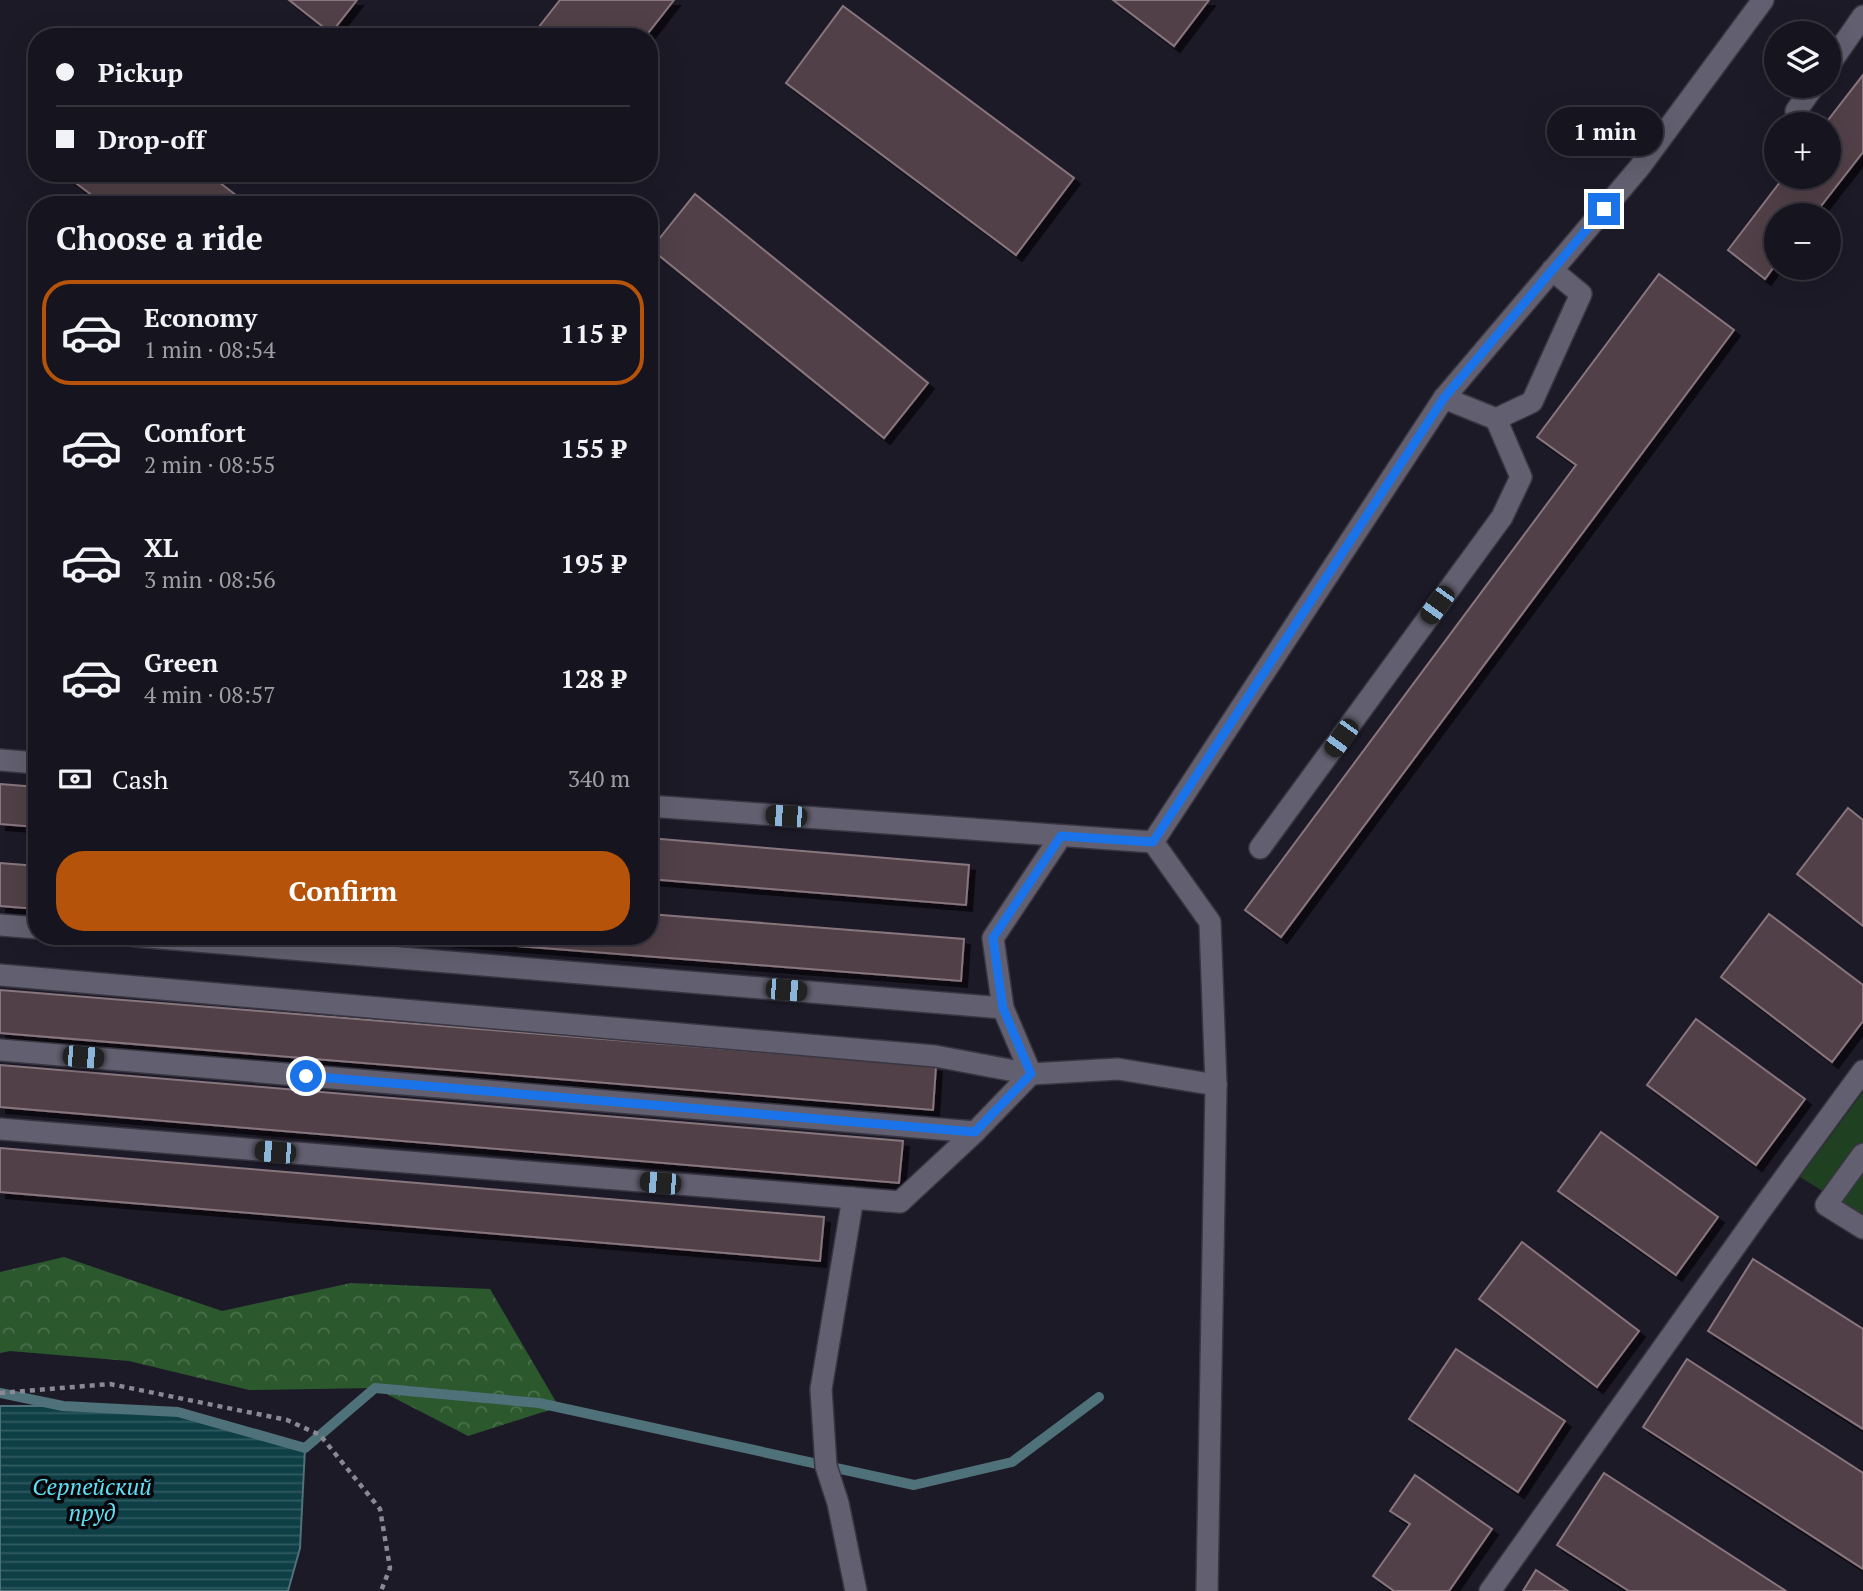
<!DOCTYPE html>
<meta charset="utf-8">
<style>
body{margin:0;font-family:"PT Serif",serif;background:#1f1d27;color:#f1f3f6;height:100vh;display:flex;flex-direction:column;font-size:26px;white-space:nowrap}
*{box-sizing:border-box;margin:0}
p{font-size:23px;color:#9e9ea4}
.icon{flex:none;width:38px;height:38px;fill:none;stroke:currentColor;stroke-width:2;stroke-linecap:round;stroke-linejoin:round}
.map{position:relative;flex:1;overflow:hidden}
.panel{position:absolute;left:28px;top:196px;width:630px;height:749px;display:flex;flex-direction:column;background:#16141e;border-radius:28px;box-shadow:0 7px 28px #0002,0 0 0 2px #35333c}
.panel>*{flex:none}
.guide{position:absolute;left:28px;top:28px;width:630px;height:154px;border-radius:28px;box-shadow:0 7px 28px #0002,0 0 0 2px #35333c;display:grid;align-content:center;height:154px;padding:0 28px;background:#16141e}
.tools{position:absolute;left:1764px;top:21px;display:grid;gap:14px}
.tools a{display:grid;place-items:center;width:77px;height:77px;border-radius:50%;background:#16141e;box-shadow:0 7px 28px #0002,0 0 0 2px #35333c;font-size:35px}
.end{position:absolute;width:32px;height:32px;margin:-16px;border:9px solid #1a73e8;background:#fff;box-shadow:0 0 0 4px #fff}
.from{border-radius:50%}
.bubble{position:absolute;height:49px;border-radius:24px;background:#16141e;box-shadow:0 7px 28px #0002,0 0 0 2px #35333c;font-size:23px;font-weight:700;line-height:49px;text-align:center}
.car{position:absolute;width:21px;height:42px;margin:-21px -10px;border-radius:9px;box-shadow:0 0 5px 2px #0007;background:linear-gradient(#222 24%,#8ab4d8 0 40%,#222 0 76%,#8ab4d8 0 86%,#222 0)}
.guide b{display:flex;align-items:center;gap:24px;height:66px;font-size:26px}
.guide b+b{border-top:2px solid #35333c}
.guide i{width:18px;height:18px;background:#f1f3f6}
ul{padding:0;list-style:none}
li{display:flex;align-items:center;gap:21px;height:105px;margin:0 14px 10px;padding:0 14px;border:4px solid transparent;border-radius:28px}
li div{flex:1}
li b{display:block;font-size:26px}
li em{font-style:normal;font-weight:700}
li.on{border-color:#b45309}
li>.icon{width:63px;height:63px;stroke-width:1.5}
h2{padding:0 28px;font-size:32px;line-height:84px}
.pay{display:flex;align-items:center;gap:18px;height:77px;padding:0 28px;font-size:26px}
.pay p{margin-inline-start:auto}
.cta{display:flex;gap:14px;margin-top:auto;padding:14px 28px}
.cta a{flex:1;height:80px;border-radius:28px;background:#b45309;color:#fff;font-size:28px;font-weight:700;line-height:80px;text-align:center}
.map>svg:first-child{display:block}
</style>
<div class="map">
<svg width="1863" height="1591" viewBox="0 0 1863 1591">
<defs>
<pattern id="forest-crowns" width="20" height="18" patternUnits="userSpaceOnUse" patternTransform="scale(1.75)"><rect width="20" height="18" fill="#2b582d"/><path d="M2 6a3 3 0 1 1 6 0M12 15a3 3 0 1 1 6 0" fill="none" stroke="#4a704c"/></pattern>
<pattern id="water-rules" width="6" height="5" patternUnits="userSpaceOnUse" patternTransform="scale(1.75)"><rect width="6" height="5" fill="#0e3f46"/><path d="M0 2.5h6" fill="none" stroke="#315b61"/></pattern>
<filter id="shadow"><feDropShadow dx="6" dy="6" stdDeviation="0" flood-color="#0009"/></filter>
</defs>
<rect width="100%" height="100%" fill="#1d1a28"/>
<!-- green -->
<polygon fill="#204121" points="1863,1092 1863,1216 1800,1177"/>
<!-- forest -->
<polygon fill="url(#forest-crowns)" points="64,1257 222,1311 351,1283 490,1289 559,1407 468,1436 375,1388 249,1390 129,1361 10,1351 0,1353 0,1272"/>
<!-- water -->
<polygon fill="url(#water-rules)" stroke="#4f7179" stroke-width="2" points="0,1406 63,1406 178,1412 305,1448 300,1548 288,1591 0,1591"/>
<g fill="none" stroke-linecap="round" stroke-linejoin="round">
<!-- stream -->
<polyline stroke="#4f7179" stroke-width="10" points="0,1393 63,1406 178,1412 305,1448 375,1388 539,1403 914,1485 1012,1462 1099,1397"/>
</g>
<!-- building -->
<g fill="#514047" stroke="#88757d" stroke-width="2" filter="url(#shadow)">
<polygon points="289,0 357,0 331,33"/>
<polygon points="560,0 674,0 645,37 531,37"/>
<polygon points="1113,0 1209,0 1174,46"/>
<polygon points="843,6 1074,178 1016,255 786,83"/>
<polygon points="1863,75 1863,152 1814,215 1776,215 1776,264 1765,279 1728,250 1784,177 1829,177 1829,124 1825,124"/>
<polygon points="67,173 207,173 249,205 105,205 65,175"/>
<polygon points="695,194 928,383 884,438 651,249"/>
<polygon points="1659,274 1734,330 1281,937 1245,910 1576,465 1537,437"/>
<polygon points="0,784 37,787 37,827 0,824"/>
<polygon points="1848,808 1863,820 1863,926 1797,874"/>
<polygon points="649,838 969,865 966,905 649,879"/>
<polygon points="0,863 37,866 37,909 0,906"/>
<polygon points="649,914 964,939 961,981 390,936 649,936"/>
<polygon points="1769,914 1863,985 1863,1021 1832,1062 1721,977"/>
<polygon points="0,990 936,1066 933,1110 0,1033"/>
<polygon points="1696,1019 1805,1099 1756,1165 1647,1085"/>
<polygon points="0,1065 903,1141 899,1183 0,1107"/>
<polygon points="1601,1132 1718,1217 1676,1275 1558,1191"/>
<polygon points="0,1148 824,1217 820,1261 0,1192"/>
<polygon points="1522,1242 1639,1331 1597,1387 1479,1299"/>
<polygon points="1753,1259 1863,1329 1863,1429 1708,1331"/>
<polygon points="1456,1349 1565,1421 1518,1492 1409,1419"/>
<polygon points="1687,1359 1863,1473 1863,1569 1643,1427"/>
<polygon points="1604,1473 1786,1591 1629,1591 1557,1545"/>
<polygon points="1415,1475 1492,1529 1449,1591 1394,1591 1373,1576 1410,1524 1390,1511"/>
<polygon points="1536,1570 1568,1591 1523,1591"/>
</g>
<g fill="none" stroke-linecap="round" stroke-linejoin="round">
<defs>
<g id="minor">
<polyline points="1829,65 1863,16"/>
<polyline points="1796,111 1814,86"/>
<polyline points="1444,398 1496,419 1532,402 1581,294 1552,270"/>
<polyline points="0,760 37,763"/>
<polyline points="649,806 1153,842"/>
<polyline points="1260,848 1502,517 1521,477 1496,419"/>
<polyline points="0,925 37,928"/>
<polyline points="135,936 1003,1008"/>
<polyline points="0,975 935,1056 1031,1074 1118,1069 1216,1085"/>
<polyline points="0,1050 975,1132"/>
<polyline points="0,1129 900,1202 975,1132 1031,1074 1003,1008 993,938 1061,836"/>
<polyline points="1863,1154 1826,1205 1863,1228"/>
<polyline points="853,1198 821,1389 826,1466 838,1503 856,1591"/>
<polyline points="1207,1591 1216,1085 1210,922 1153,842 1444,398 1639,168 1763,0"/>
<polyline points="1490,1591 1761,1210 1863,1071"/>
</g>
</defs>
<!-- minor casing -->
<use href="#minor" stroke="#383641" stroke-width="24"/>
<!-- path -->
<polyline stroke="#8a8894" stroke-width="4.5" stroke-dasharray="5 5" stroke-linecap="butt" points="0,1393 110,1384 287,1420 320,1435 380,1509 390,1568 381,1591"/>
<!-- minor -->
<use href="#minor" stroke="#626070" stroke-width="21"/>
</g>
<g fill="none" stroke-linecap="round" stroke-linejoin="round">
<!-- route -->
<polyline stroke="#1a73e8" stroke-width="9" points="306,1076 975,1132 1031,1074 1003,1008 993,938 1061,836 1153,842 1444,398 1604,209"/>
</g>
<g text-anchor="middle" dominant-baseline="central" stroke-width="7" stroke-linejoin="round" paint-order="stroke">
<!-- water labels -->
<g font-size="23" font-style="italic" fill="#5ee0f4" stroke="#07060b">
<text x="92" y="1486">Серпейский<tspan x="92" dy="26">пруд</tspan></text>
</g>
</g>
</svg>
<div class="tools">
<a><svg class="icon" aria-label="layers" viewBox="0 0 24 24"><path d="M12 4l9 5-9 5-9-5zM3 14l9 5 9-5"/></svg></a>
<a>+</a>
<a>−</a>
</div>
<i class="end from" style="left:306px;top:1076px"></i>
<i class="end" style="left:1604px;top:209px"></i>
<div class="bubble" style="left:1547px;top:107px;width:116px">1 min</div>
<i class="car" style="left:1437px;top:605px;rotate:216deg"></i>
<i class="car" style="left:1341px;top:738px;rotate:216deg"></i>
<i class="car" style="left:786px;top:816px;rotate:274deg"></i>
<i class="car" style="left:786px;top:990px;rotate:95deg"></i>
<i class="car" style="left:83px;top:1057px;rotate:95deg"></i>
<i class="car" style="left:275px;top:1152px;rotate:275deg"></i>
<i class="car" style="left:660px;top:1183px;rotate:275deg"></i>
<div class="guide">
<b><i class="from"></i>Pickup</b>
<b><i></i>Drop-off</b>
</div>
<section class="panel">
<h2>Choose a ride</h2>
<ul>
<li class="on"><svg class="icon" aria-label="car" viewBox="0 0 24 24"><path d="M5 17H2v-5l4-1 3-4h7l3 4 3 1v5h-3M9 17h6M6 11h13"/><circle cx="7" cy="17" r="2"/><circle cx="17" cy="17" r="2"/></svg><div><b>Economy</b><p>1 min · 08:54</p></div><em>115 ₽</em></li>
<li><svg class="icon" aria-label="car" viewBox="0 0 24 24"><path d="M5 17H2v-5l4-1 3-4h7l3 4 3 1v5h-3M9 17h6M6 11h13"/><circle cx="7" cy="17" r="2"/><circle cx="17" cy="17" r="2"/></svg><div><b>Comfort</b><p>2 min · 08:55</p></div><em>155 ₽</em></li>
<li><svg class="icon" aria-label="car" viewBox="0 0 24 24"><path d="M5 17H2v-5l4-1 3-4h7l3 4 3 1v5h-3M9 17h6M6 11h13"/><circle cx="7" cy="17" r="2"/><circle cx="17" cy="17" r="2"/></svg><div><b>XL</b><p>3 min · 08:56</p></div><em>195 ₽</em></li>
<li><svg class="icon" aria-label="car" viewBox="0 0 24 24"><path d="M5 17H2v-5l4-1 3-4h7l3 4 3 1v5h-3M9 17h6M6 11h13"/><circle cx="7" cy="17" r="2"/><circle cx="17" cy="17" r="2"/></svg><div><b>Green</b><p>4 min · 08:57</p></div><em>128 ₽</em></li>
</ul>
<div class="pay"><svg class="icon" aria-label="cash" viewBox="0 0 24 24"><path d="M3 7h18v10H3z"/><circle cx="12" cy="12" r="2"/></svg>Cash<p>340 m</p></div>
<div class="cta"><a>Confirm</a></div>
</section>
</div>
